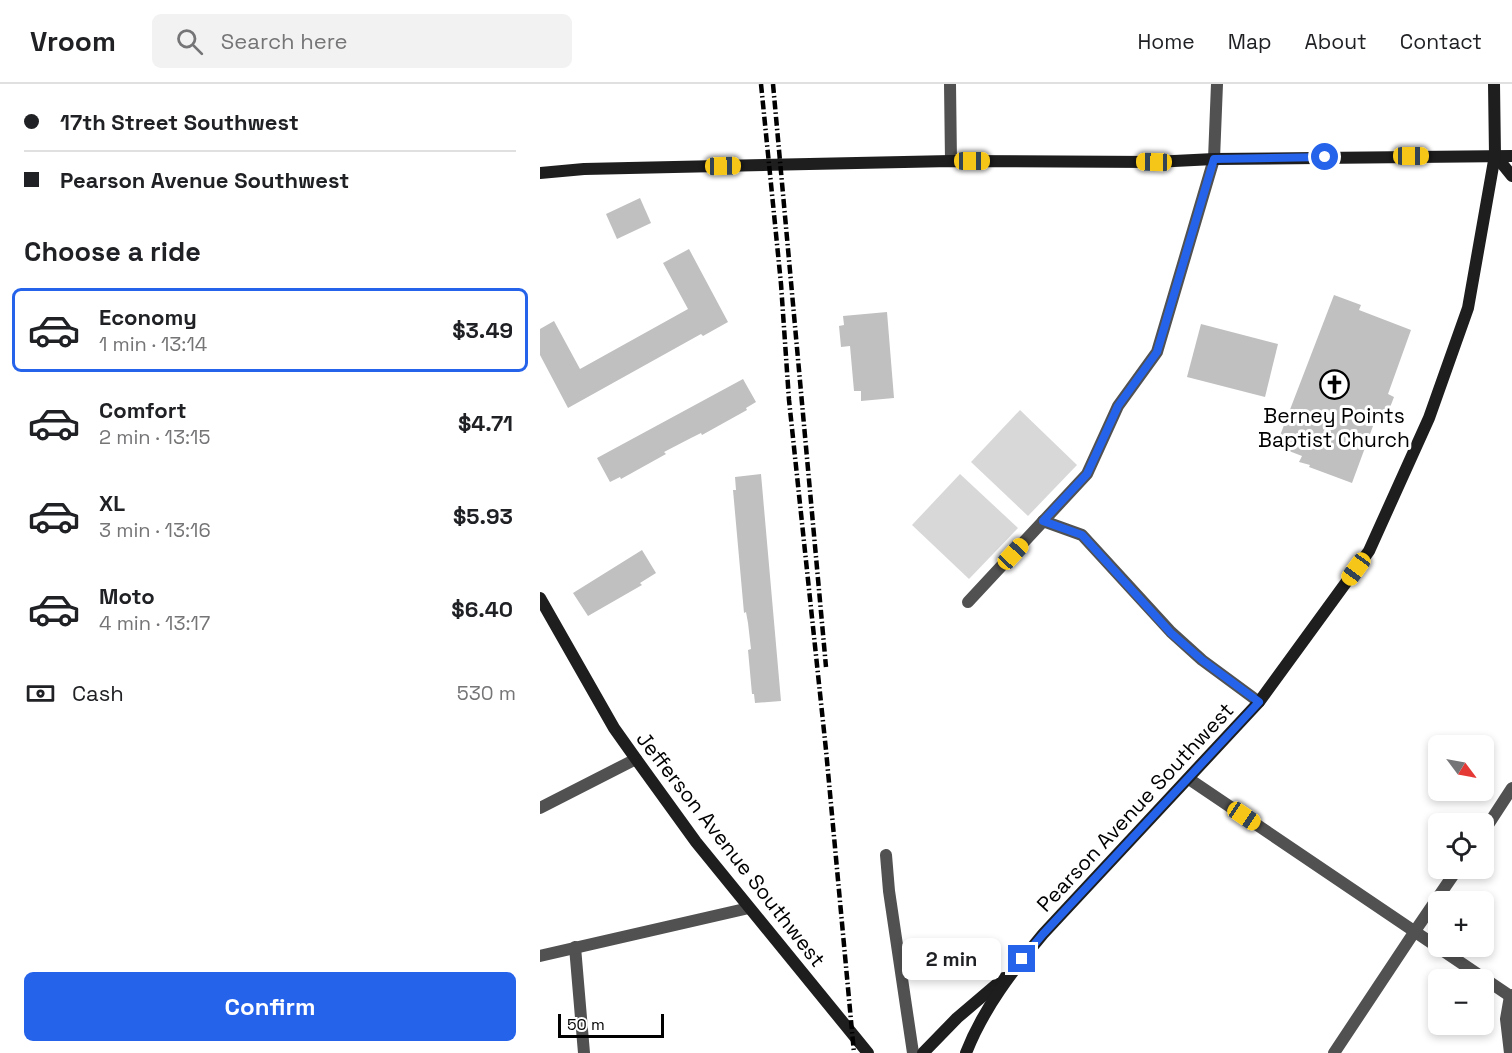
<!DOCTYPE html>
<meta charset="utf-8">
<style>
body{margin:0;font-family:"Space Grotesk",sans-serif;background:#f2f2f2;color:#202124;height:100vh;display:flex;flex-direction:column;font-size:22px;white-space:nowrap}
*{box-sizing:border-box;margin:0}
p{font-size:20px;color:#757577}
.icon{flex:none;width:33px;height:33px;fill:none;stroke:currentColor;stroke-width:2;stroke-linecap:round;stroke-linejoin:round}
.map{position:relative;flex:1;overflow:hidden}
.details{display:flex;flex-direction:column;background:#fff;width:540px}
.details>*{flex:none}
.guide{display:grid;align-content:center;height:132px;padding:0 24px;background:#fff}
.needle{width:39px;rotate:122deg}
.fabs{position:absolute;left:888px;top:651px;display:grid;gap:12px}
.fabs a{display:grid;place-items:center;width:66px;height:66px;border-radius:9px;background:#fff;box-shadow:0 3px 9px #0003;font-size:30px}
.scale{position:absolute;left:18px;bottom:15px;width:106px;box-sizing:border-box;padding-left:6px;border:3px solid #000;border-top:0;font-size:16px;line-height:21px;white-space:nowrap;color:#000;-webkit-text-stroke:4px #fff;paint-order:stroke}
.end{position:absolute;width:27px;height:27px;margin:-14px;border:8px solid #2563eb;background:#fff;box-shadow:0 0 0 3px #fff}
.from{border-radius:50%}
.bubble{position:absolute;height:42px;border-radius:9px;background:#fff;box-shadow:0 3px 9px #0003;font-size:20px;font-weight:800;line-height:42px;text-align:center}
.car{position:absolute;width:18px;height:36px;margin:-18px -9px;border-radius:8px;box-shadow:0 0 4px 2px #0007;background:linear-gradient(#f5c518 24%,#345 0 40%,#f5c518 0 76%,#345 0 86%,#f5c518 0)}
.guide b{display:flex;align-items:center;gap:21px;height:57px;font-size:22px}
.guide b+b{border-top:2px solid #e0e0e0}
.guide i{width:15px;height:15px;background:#202124}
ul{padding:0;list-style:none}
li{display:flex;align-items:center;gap:18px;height:84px;margin:0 12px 9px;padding:0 12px;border:3px solid transparent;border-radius:9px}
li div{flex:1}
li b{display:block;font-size:22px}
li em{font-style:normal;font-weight:800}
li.selected{border-color:#2563eb}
li>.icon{width:54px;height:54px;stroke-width:1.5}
h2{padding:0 24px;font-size:27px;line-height:72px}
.pay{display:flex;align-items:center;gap:15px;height:66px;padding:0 24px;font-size:22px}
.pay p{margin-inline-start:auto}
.button{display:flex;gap:12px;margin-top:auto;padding:12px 24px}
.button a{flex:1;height:69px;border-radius:9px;background:#2563eb;color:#fff;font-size:24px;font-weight:800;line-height:69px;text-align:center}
header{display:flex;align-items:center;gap:36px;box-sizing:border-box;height:84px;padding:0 30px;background:#fff;border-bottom:2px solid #e0e0e0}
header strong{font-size:28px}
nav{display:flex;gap:33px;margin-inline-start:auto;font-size:21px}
.search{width:420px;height:54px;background:#f2f2f2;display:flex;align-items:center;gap:15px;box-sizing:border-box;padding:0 21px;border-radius:9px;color:#757577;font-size:22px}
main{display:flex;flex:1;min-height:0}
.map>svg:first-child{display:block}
</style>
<header>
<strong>Vroom</strong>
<div class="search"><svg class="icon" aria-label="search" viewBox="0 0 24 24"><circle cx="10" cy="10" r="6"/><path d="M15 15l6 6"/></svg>Search here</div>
<nav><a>Home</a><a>Map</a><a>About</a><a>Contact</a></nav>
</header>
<main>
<section class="details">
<div class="guide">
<b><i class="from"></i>17th Street Southwest</b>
<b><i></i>Pearson Avenue Southwest</b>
</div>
<h2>Choose a ride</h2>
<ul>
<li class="selected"><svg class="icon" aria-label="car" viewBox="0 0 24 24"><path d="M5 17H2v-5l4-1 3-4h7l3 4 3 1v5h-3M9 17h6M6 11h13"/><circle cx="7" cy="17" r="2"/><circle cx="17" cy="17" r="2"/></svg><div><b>Economy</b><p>1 min · 13:14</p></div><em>$3.49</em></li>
<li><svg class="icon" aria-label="car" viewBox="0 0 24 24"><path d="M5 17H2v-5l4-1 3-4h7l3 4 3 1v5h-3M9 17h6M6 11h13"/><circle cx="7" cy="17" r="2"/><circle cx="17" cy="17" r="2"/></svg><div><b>Comfort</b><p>2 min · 13:15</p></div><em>$4.71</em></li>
<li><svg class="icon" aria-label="car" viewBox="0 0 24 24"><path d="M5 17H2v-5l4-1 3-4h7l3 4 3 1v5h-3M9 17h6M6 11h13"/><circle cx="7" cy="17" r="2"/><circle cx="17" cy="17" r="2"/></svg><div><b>XL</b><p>3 min · 13:16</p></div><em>$5.93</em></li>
<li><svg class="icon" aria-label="car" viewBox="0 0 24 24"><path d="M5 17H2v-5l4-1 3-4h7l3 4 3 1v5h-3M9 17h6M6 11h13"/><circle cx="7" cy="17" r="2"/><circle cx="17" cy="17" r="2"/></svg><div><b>Moto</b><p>4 min · 13:17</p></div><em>$6.40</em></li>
</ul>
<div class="pay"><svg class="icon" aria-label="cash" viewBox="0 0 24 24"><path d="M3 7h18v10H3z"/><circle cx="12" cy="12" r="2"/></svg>Cash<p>530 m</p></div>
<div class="button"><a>Confirm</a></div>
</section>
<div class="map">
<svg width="972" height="969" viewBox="0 0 972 969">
<rect width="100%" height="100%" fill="#fff"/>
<!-- green -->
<g fill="#d8d8d8">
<polygon points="480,326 537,381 488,432 431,378"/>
<polygon points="420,390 478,444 429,495 372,441"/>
</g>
<!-- building -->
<g fill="#c0c0c0">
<polygon points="100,114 111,139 77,155 66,130"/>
<polygon points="149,165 188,238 163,252 161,250 28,324 0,271 0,245 14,237 40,285 148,225 123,179"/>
<polygon points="794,211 821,221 819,226 871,246 848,310 854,313 844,339 837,337 833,342 812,399 769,383 770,381 759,378 762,372 736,362"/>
<polygon points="347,228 354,314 321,317 321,307 314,307 310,262 301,263 299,242 304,241 303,232"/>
<polygon points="661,240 738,260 725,313 647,293"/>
<polygon points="203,295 216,318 206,324 207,326 162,351 161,349 151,354 124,368 126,370 81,395 80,393 70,398 57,374"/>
<polygon points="221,390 241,617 215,619 214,610 212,610 208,566 211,565 208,539 206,528 204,529 193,406 196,406 195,393"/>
<polygon points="102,466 116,489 100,499 102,501 48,532 33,509"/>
</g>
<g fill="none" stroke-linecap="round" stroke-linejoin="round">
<!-- street -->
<g stroke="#515151" stroke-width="12">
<polyline points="410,0 411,77"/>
<polyline points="503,437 542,451 631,548 662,576 719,618"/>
<polyline points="428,518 547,390 578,322 617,268 674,75 677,0"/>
<polyline points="649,695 970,912 972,911"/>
<polyline points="0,724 96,675"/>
<polyline points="944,747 972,704"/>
<polyline points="346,771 349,807 373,969"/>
<polyline points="35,863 44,969"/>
<polyline points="0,872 209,824"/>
<polyline points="794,969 875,847 918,784"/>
<polyline points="970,969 966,935 970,912"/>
</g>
<!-- secondary -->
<g stroke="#1e1e1e" stroke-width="12">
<polyline points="955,71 972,92"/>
<polyline points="0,89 44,85 411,77 614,78 674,75 972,72"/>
<polyline points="0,514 74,644 96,675 156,758 328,969"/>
<polyline points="383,969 417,934 464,894"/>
<path d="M 426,969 C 443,925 473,886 503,850 L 719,618 L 829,467 L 889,334 L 928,224 L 955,71 L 954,0"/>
</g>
<!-- rail -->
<g stroke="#000" stroke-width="4.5" stroke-dasharray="9 3 1.5 3" stroke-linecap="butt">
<polyline points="221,0 241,200 249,316 286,666 314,969"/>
<polyline points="233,0 286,583"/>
</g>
</g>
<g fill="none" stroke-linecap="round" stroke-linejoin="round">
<!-- route -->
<polyline stroke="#2563eb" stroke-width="8" points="482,875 503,850 719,618 662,576 631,549 542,451 503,437 547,390 578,322 617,268 674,75 785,73"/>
</g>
<!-- icons -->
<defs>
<symbol id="church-ring" viewBox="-11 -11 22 22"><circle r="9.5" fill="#fff" stroke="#000" stroke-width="1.5"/><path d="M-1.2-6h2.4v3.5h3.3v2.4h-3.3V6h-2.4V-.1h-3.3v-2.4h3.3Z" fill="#000"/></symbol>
</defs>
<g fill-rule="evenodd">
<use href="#church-ring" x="778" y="284" width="33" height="33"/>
</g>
<g text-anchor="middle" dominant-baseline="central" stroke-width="6" stroke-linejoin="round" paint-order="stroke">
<!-- poi labels -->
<g font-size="21" fill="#000" stroke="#fff">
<text x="794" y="331">Berney Points<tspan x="794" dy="24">Baptist Church</tspan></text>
</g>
<!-- street labels -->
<g font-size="21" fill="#000" stroke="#fff">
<text transform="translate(595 723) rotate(-47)">Pearson Avenue Southwest</text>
<text transform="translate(191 765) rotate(52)">Jefferson Avenue Southwest</text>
</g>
</g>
</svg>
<div class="fabs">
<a><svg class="needle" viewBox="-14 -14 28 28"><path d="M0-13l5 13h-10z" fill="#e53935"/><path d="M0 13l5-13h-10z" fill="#757577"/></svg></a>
<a><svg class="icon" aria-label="locate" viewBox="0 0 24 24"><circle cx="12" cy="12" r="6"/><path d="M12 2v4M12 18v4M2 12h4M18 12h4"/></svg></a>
<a>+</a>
<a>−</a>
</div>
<div class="scale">50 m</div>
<i class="end from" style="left:785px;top:73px"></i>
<i class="end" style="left:482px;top:875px"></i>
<div class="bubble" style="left:362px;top:854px;width:99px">2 min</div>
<i class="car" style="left:871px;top:72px;rotate:90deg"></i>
<i class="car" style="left:432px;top:77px;rotate:90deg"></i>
<i class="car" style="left:614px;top:78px;rotate:271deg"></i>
<i class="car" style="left:183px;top:82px;rotate:89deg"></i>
<i class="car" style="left:473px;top:470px;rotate:43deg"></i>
<i class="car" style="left:816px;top:485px;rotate:216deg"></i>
<i class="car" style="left:704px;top:732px;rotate:124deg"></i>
</div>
</main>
